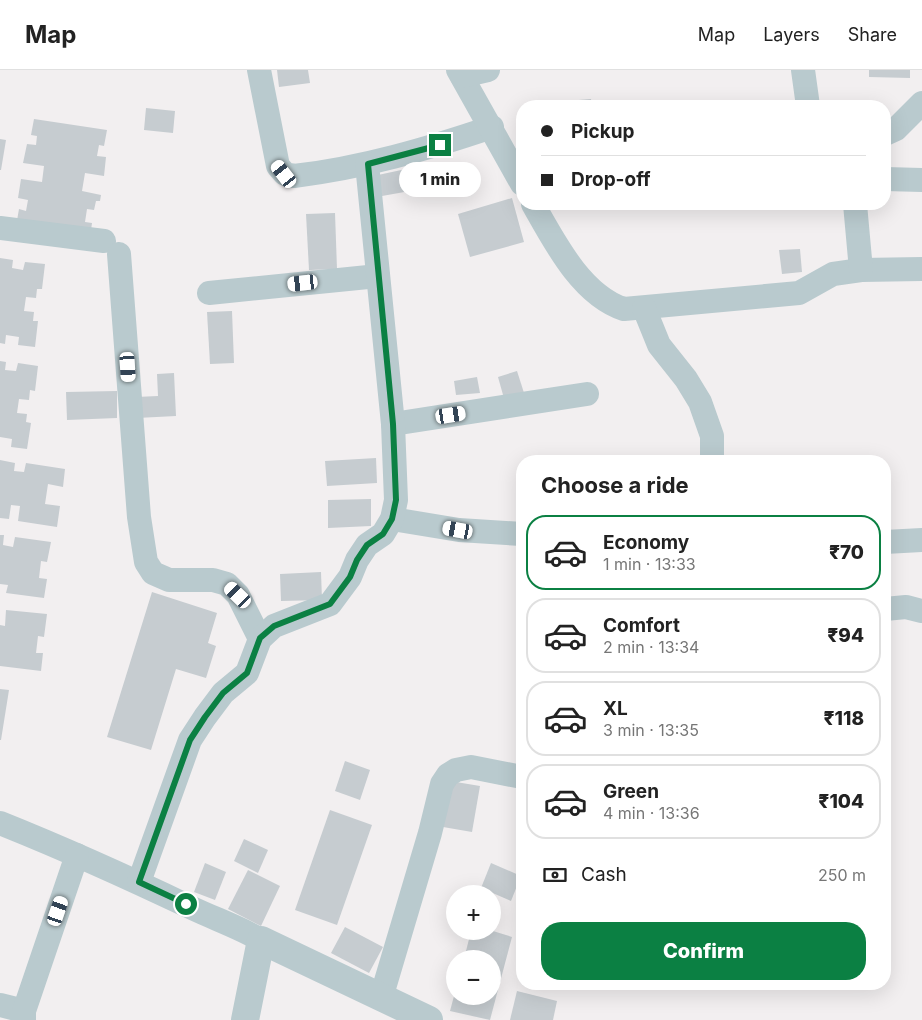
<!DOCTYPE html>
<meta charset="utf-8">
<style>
body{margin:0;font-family:Inter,sans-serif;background:#f6f6f6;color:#222;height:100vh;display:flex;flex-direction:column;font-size:19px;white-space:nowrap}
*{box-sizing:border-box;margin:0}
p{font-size:16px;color:#767676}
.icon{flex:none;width:28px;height:28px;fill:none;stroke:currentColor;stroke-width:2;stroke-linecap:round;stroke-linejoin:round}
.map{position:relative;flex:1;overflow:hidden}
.drawer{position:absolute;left:516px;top:385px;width:375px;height:535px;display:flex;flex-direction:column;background:#fff;border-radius:20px;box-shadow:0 5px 20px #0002}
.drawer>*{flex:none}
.hud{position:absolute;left:516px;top:30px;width:375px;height:110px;border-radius:20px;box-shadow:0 5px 20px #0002;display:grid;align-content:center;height:110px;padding:0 25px;background:#fff}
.fabs{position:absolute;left:446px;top:815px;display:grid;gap:10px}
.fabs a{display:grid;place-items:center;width:55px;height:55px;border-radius:50%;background:#fff;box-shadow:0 5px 20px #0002;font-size:25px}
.end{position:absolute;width:22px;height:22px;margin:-11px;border:6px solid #0b8043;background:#fff;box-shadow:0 0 0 2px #fff}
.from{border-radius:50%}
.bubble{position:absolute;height:35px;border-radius:18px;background:#fff;box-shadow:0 5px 20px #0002;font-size:16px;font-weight:800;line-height:35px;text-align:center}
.car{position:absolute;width:15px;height:30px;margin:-15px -8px;border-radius:6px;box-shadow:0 0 4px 1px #0007;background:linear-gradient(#fff 24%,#345 0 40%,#fff 0 76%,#345 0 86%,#fff 0)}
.hud b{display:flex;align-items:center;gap:18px;height:48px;font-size:19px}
.hud b+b{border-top:1px solid #e0e0e0}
.hud i{width:12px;height:12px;background:#222}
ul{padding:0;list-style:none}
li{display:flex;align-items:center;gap:15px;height:75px;margin:0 10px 8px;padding:0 15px;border:2px solid #e0e0e0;border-radius:20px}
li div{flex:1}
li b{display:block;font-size:19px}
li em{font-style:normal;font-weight:800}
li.active{border-color:#0b8043}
li>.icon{width:45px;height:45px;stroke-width:1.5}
h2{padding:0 25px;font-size:22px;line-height:60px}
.pay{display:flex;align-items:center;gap:12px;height:55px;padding:0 25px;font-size:19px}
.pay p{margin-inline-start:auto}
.primary-button{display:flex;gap:10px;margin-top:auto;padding:10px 25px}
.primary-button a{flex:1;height:58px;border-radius:20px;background:#0b8043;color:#fff;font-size:20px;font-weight:800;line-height:58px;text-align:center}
header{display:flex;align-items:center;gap:30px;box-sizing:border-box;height:70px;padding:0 25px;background:#fff;border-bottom:1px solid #e0e0e0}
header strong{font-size:24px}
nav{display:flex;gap:28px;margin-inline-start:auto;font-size:18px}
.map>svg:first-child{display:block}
</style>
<header>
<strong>Map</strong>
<nav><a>Map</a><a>Layers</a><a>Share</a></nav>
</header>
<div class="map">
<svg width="922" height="950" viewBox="0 0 922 950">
<rect width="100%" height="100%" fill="#f2eff0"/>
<!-- building -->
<g fill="#c6ccd0">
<polygon points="277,0 308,0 310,13 279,17"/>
<polygon points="869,0 910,0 910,8 869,7"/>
<polygon points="591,29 592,36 554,36 554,32"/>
<polygon points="146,38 175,41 173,63 144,60"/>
<polygon points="34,49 107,60 104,76 99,75 97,86 106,87 104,106 85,103 82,121 101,125 100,131 96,131 94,140 87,139 85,152 92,153 90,167 16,156 19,139 26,141 28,130 18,128 21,109 42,112 44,96 23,93 27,74 36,75 37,66 31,65"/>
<polygon points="0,69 6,70 1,100 0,100"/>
<polygon points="406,99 410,121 382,126 378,105"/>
<polygon points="512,128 524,172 470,187 458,144"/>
<polygon points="335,143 337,199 309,200 306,144"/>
<polygon points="800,179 802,202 782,204 779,180"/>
<polygon points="0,188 13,190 12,198 23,200 25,192 45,194 42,219 37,219 36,228 26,227 24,241 34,242 33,251 38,251 35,277 18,275 19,267 6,265 5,274 0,273"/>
<polygon points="232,241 234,293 210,294 207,242"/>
<polygon points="0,291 6,292 5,300 16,301 18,293 38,296 35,321 30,320 29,330 19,329 17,343 27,344 26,352 31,353 27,379 11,377 12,369 0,367"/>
<polygon points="517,301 525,326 505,332 498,307"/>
<polygon points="174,303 176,346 137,348 136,327 158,326 157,304"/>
<polygon points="477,307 480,323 456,325 454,311"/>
<polygon points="117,321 117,348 67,350 66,322"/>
<polygon points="376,388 377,413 327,416 325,391"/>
<polygon points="0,390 15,393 14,401 24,402 26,393 65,399 63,417 48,414 45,434 60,436 57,457 18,451 20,436 11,435 9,449 0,448"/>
<polygon points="371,429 371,456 328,458 328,430"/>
<polygon points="0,465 4,465 3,475 13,477 15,467 51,472 47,492 41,491 39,508 47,509 44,528 6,523 8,515 0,514"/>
<polygon points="321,502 322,530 281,531 280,504"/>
<polygon points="152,522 217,543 208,573 216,576 206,608 176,599 151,680 107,667"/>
<polygon points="6,540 47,544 44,567 38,566 36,583 43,583 41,601 0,596 0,555 5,556"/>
<polygon points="0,619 9,620 1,670 0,670"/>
<polygon points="345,691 370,700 360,730 335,721"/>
<polygon points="450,711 480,716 472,762 443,757"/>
<polygon points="330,740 372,755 337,855 295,840"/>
<polygon points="244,769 268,780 258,803 234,791"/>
<polygon points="205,793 226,802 215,830 194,822"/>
<polygon points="491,793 521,806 511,831 481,818"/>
<polygon points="248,800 280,816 261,856 228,839"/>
<polygon points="345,857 383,877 369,903 331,883"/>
<polygon points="471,861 493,861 512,867 490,950 450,941 454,926 492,926 492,889 464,889"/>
<polygon points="517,921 557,931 553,950 510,950"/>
</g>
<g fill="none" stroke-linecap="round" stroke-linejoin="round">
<!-- minor -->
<g stroke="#b9cace" stroke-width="24">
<path d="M 259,0 L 278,96 L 285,104 L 294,106 C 362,98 427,79 492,57"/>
<polyline points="458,0 522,114"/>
<polyline points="803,0 808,36"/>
<polyline points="462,6 488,0"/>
<polyline points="885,64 896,59 922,33"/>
<polyline points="885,109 922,110"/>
<path d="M 533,134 C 554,171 581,225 624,239 L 799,223 L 833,204 L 861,200 L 922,199"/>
<polyline points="855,134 861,200"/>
<polyline points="0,158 104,171"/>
<polyline points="119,184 139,447 146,492 153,503 169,510 213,510 227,514 238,525 260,569"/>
<polyline points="209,223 378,206"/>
<polyline points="644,238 659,275 686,309 700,332 712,366 712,391"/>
<polyline points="393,354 587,324"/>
<polyline points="392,449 459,460 522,464"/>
<polyline points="885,472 922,470"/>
<polyline points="885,539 906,537 922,541"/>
<path d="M 0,753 C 65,779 129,808 192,838 C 215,849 239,857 261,870"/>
<polyline points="139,812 190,670 205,647 223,623 247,603 260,569 274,556 330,534 350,507 357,490 367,475 383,464 392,449 396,430 393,354 367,94"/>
<polyline points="381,928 430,763 442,714 448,705 456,700 471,697 522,707"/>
<polyline points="0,935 24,941"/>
<polyline points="24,950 24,941 77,785"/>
</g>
<!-- tertiary -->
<polyline stroke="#b9cace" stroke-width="28" points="245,950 261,870 429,950"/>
</g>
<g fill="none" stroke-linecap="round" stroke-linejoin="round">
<!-- route -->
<polyline stroke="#0b8043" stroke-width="6" points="186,834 139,812 190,670 205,647 223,623 247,603 260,568 274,556 330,534 350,507 357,490 367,475 383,464 392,449 396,430 393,354 368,94 440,75"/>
</g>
</svg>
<div class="fabs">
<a>+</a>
<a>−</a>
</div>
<i class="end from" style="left:186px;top:834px"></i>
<i class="end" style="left:440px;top:75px"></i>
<div class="bubble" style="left:399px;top:92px;width:82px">1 min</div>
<i class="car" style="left:284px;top:104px;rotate:322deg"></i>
<i class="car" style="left:303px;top:213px;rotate:264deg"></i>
<i class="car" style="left:128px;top:297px;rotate:176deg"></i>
<i class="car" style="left:451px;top:345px;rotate:81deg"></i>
<i class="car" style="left:458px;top:460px;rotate:280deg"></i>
<i class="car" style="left:238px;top:525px;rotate:314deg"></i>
<i class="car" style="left:58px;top:841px;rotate:19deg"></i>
<div class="hud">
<b><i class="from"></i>Pickup</b>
<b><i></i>Drop-off</b>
</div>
<section class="drawer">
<h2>Choose a ride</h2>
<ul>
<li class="active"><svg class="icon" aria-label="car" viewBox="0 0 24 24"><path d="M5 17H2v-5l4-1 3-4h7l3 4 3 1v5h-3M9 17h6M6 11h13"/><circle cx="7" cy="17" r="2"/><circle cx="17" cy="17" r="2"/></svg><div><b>Economy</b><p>1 min · 13:33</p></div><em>₹70</em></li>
<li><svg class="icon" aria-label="car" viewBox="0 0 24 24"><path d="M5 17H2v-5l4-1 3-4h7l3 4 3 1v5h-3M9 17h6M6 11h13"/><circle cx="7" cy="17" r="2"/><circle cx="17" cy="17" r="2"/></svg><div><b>Comfort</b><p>2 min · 13:34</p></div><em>₹94</em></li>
<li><svg class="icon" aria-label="car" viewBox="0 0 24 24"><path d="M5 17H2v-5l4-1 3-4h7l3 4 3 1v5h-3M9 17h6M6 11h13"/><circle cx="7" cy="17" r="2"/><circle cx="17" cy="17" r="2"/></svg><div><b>XL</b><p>3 min · 13:35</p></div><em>₹118</em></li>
<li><svg class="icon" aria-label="car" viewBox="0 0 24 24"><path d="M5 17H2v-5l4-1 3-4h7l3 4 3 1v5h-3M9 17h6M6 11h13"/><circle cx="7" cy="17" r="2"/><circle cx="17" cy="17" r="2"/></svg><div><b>Green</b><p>4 min · 13:36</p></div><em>₹104</em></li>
</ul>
<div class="pay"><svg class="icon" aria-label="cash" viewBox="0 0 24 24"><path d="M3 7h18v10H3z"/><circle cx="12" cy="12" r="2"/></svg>Cash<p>250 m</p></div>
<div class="primary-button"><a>Confirm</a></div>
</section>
</div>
